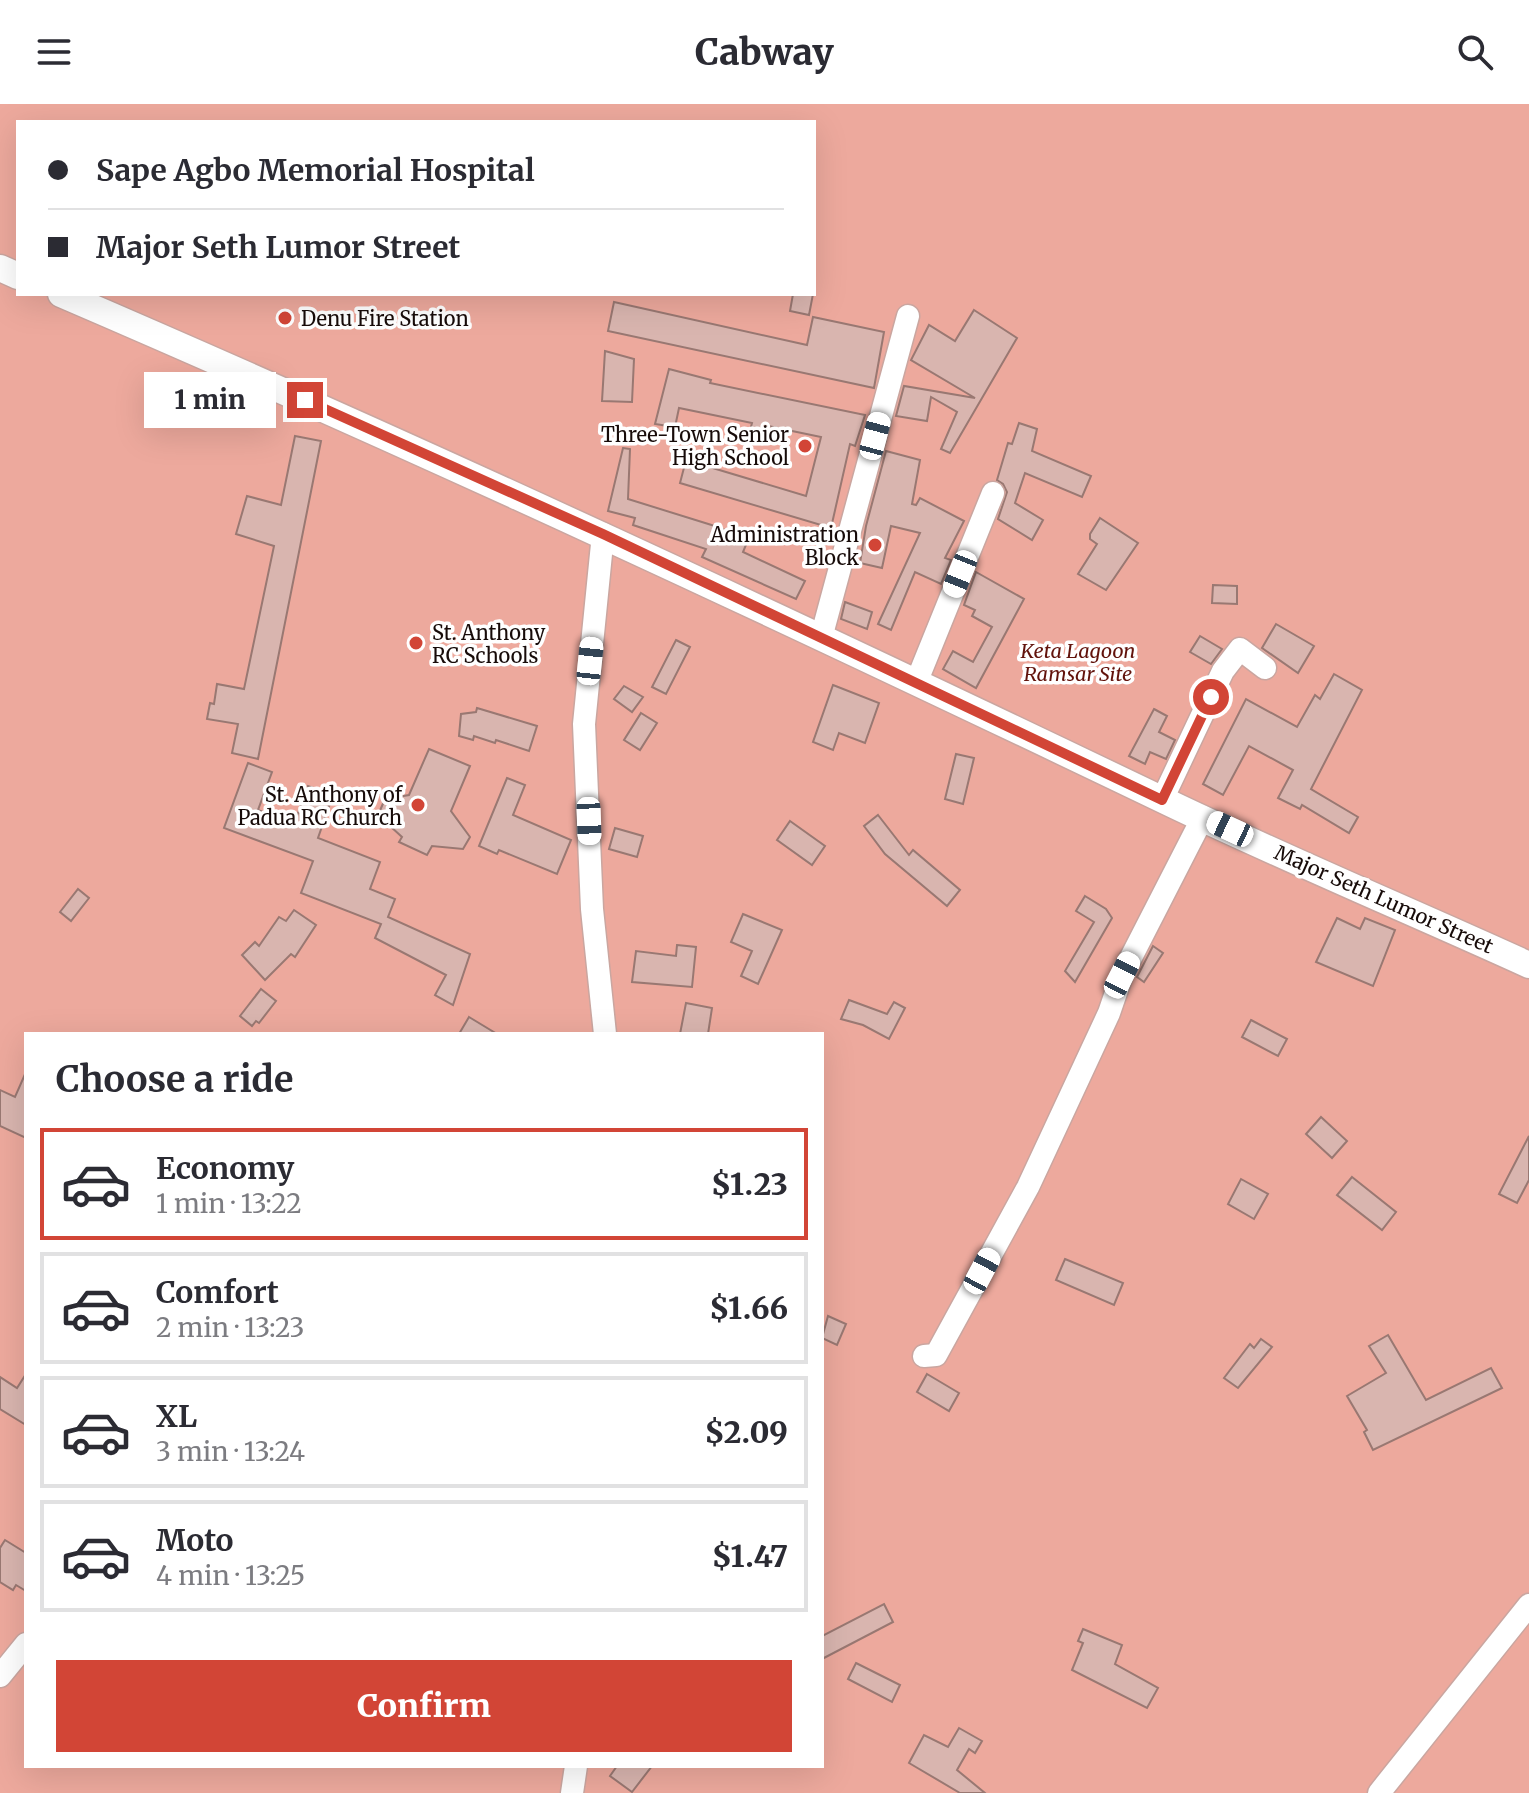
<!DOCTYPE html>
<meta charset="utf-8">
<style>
body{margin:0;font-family:Merriweather,serif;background:#f2f2f3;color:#2b2b33;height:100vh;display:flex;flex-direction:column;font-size:30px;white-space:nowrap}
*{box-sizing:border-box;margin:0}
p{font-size:26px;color:#7c7c81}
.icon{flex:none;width:44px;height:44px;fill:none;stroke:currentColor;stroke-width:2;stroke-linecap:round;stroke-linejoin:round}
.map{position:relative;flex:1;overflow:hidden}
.side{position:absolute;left:24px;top:928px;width:800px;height:736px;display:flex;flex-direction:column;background:#fff;border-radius:0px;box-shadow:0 8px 32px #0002}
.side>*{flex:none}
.guide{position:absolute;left:16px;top:16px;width:800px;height:176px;border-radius:0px;box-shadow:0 8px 32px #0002;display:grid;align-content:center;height:176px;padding:0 32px;background:#fff}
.end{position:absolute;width:36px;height:36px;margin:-18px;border:10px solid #d24536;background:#fff;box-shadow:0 0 0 4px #fff}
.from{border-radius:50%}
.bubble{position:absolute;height:56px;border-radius:0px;background:#fff;box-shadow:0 8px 32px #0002;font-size:26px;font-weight:800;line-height:56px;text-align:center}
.car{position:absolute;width:24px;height:48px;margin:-24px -12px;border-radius:10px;box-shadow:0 0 6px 2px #0007;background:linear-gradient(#fff 24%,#345 0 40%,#fff 0 76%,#345 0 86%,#fff 0)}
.guide b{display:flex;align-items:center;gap:28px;height:76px;font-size:30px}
.guide b+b{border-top:2px solid #e1e1e2}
.guide i{width:20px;height:20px;background:#2b2b33}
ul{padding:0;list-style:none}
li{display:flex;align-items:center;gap:24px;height:112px;margin:0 16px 12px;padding:0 16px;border:4px solid #e1e1e2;border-radius:0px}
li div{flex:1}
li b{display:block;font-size:30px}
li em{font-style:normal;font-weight:800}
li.active{border-color:#d24536}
li>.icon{width:72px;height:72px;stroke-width:1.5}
h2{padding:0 32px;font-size:36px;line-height:96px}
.action{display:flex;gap:16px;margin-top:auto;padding:16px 32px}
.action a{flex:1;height:92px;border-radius:0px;background:#d24536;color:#fff;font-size:32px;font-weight:800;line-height:92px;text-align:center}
header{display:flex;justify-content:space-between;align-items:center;height:104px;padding:0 32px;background:#fff;font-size:36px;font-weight:800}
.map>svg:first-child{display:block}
</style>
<header><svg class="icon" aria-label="menu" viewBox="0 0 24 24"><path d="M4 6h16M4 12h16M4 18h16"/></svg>Cabway<svg class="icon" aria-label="search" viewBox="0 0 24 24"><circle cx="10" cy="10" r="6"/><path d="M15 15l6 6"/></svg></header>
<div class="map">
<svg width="1529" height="1689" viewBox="0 0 1529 1689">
<rect width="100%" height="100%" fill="#ffd9d3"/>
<!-- green -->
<path fill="#eda99d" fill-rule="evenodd" d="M 0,0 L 1529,0 L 1529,1689 L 0,1689 ZM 18,18 L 814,18 L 814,190 L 18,190 ZM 26,930 L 822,930 L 822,1662 L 26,1662 Z"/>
<!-- building -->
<g fill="#d9b5af" stroke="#997872" stroke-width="2">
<polygon points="793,190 813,190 809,211 790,207"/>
<polygon points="614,198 807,241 813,213 884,228 874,284 608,227"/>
<polygon points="974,206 1017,234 950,349 941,345 957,308 931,293 927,317 896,312 904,282 975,294 911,256 929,221 955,237"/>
<polygon points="605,247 634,255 632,298 602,297"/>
<polygon points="669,265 711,276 710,279 865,311 855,342 850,340 831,424 680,379 686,356 806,392 821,333 768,322 766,333 749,330 752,319 679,304 675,323 655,320"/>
<polygon points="1019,319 1037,325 1032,347 1091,372 1082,393 1025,369 1015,399 1043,416 1032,436 998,415 1007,388 1003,380 997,376 1008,339 1012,340"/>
<polygon points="295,332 321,337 258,655 232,649 238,620 207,615 210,599 214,600 217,580 244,585 274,442 236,430 247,392 281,401"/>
<polygon points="623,344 630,345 628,395 718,423 748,436 743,448 805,477 796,495 702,453 706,445 633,421 635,414 608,407"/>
<polygon points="886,347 920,356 912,400 916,401 920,394 964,417 945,454 951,456 941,480 915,468 891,526 878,520 920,429 891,422 882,464 860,459 866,422"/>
<polygon points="1100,414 1138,439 1106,486 1078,470 1097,440 1090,435 1090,430"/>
<polygon points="976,468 1024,495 976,584 943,565 953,547 973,558 992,523 972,512 975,506 964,501"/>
<polygon points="1213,481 1237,482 1237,500 1212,499"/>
<polygon points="845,498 872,508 867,525 841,515"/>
<polygon points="1276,520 1314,542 1298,569 1262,544"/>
<polygon points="1200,532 1222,545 1211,560 1190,548"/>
<polygon points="676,536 690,543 666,590 652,583"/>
<polygon points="1334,570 1362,586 1311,685 1358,713 1349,729 1302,701 1300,705 1278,694 1293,666 1249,642 1223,691 1203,680 1246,595 1297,623 1315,591 1320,595"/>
<polygon points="833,581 879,599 865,639 839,629 833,646 813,638"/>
<polygon points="624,582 643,593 632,608 614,595"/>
<polygon points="477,604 537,622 529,647 496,636 495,639 474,632 473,636 459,632 461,610 476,608"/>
<polygon points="1154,605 1167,612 1159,628 1175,636 1166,655 1150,648 1145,660 1129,652"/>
<polygon points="641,609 657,619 640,646 624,636"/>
<polygon points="429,645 470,662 451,707 470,733 463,745 432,742 427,751 399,738 402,733 378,711 385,695 409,691"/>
<polygon points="956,650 974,654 963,700 945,695"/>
<polygon points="248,659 272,668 258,706 294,720 308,682 333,691 318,734 380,758 370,785 395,795 388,813 470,850 453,901 435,891 446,871 375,834 381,820 301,789 313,757 224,724"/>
<polygon points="507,674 525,681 513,711 571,736 557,770 499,746 497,750 479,742"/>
<polygon points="878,711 909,751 913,746 960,786 947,802 885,750 864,722"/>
<polygon points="790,717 825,742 812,761 777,736"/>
<polygon points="615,724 643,732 637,753 609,745"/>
<polygon points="78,785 89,794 71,817 60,808"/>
<polygon points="1085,792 1106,805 1112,814 1075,878 1065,867 1094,818 1076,807"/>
<polygon points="294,806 316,821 295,853 291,850 265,876 242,851 255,838 259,842 279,813 286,817"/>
<polygon points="743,810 782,826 758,880 741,872 752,847 731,838"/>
<polygon points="1337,814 1360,825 1365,814 1395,826 1373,882 1316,858"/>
<polygon points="677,841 696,843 692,883 632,878 636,847 676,852"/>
<polygon points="1153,842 1163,849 1144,878 1137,873"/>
<polygon points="261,885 276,897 259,919 256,917 252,922 240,912"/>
<polygon points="849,896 887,910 894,898 905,904 889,935 863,921 841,915"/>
<polygon points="686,899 712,904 708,930 680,930"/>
<polygon points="469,913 497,930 459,930"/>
<polygon points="1251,916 1287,935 1278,952 1242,933"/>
<polygon points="26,968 26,1034 0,1022 0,986 15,993"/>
<polygon points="1321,1013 1347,1037 1332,1054 1306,1030"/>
<polygon points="1529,1032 1529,1076 1517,1099 1499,1090"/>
<polygon points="1352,1073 1396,1108 1382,1126 1337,1091"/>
<polygon points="1241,1075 1268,1090 1254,1115 1228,1100"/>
<polygon points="1065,1155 1123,1179 1114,1201 1056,1176"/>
<polygon points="828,1212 846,1220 837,1241 822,1234"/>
<polygon points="1388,1231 1426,1296 1491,1264 1502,1284 1373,1346 1364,1328 1367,1326 1347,1292 1386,1269 1369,1242"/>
<polygon points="1261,1235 1272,1243 1238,1284 1224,1274 1250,1240 1254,1244"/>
<polygon points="26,1270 26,1321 0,1305 0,1273 17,1284"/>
<polygon points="927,1270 959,1289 949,1307 917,1288"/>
<polygon points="5,1436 26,1449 26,1487 16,1481 13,1486 0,1478 0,1444"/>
<polygon points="884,1500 893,1518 822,1555 822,1532"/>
<polygon points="1083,1525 1122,1541 1115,1560 1158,1584 1147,1604 1072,1566 1083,1539 1078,1537"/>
<polygon points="856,1559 900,1581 892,1598 848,1575"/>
<polygon points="959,1624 982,1637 975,1649 969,1645 957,1666 985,1689 960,1689 909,1659 924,1631 948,1643"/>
<polygon points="617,1662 652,1662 632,1688 610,1672"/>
</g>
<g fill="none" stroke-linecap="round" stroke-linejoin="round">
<defs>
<g id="minor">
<polyline points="603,430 584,620 592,805 605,930"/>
<polyline points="821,534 908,212"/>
<polyline points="916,579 993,389"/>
<polyline points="1162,696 1223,567 1240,545 1265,564"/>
<polyline points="924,1252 936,1251 1028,1083 1109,909 1122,871 1203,713"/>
<polyline points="0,1572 26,1540"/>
<polyline points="572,1689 576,1662"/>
<polyline points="1379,1689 1529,1501"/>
</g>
<g id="major">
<polyline points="0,164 18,172"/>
<path d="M 61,190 C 431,349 796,520 1159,694 C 1281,753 1406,805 1529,861"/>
</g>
</defs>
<!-- minor casing -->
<use href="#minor" stroke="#caa6a0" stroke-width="25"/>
<!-- major casing -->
<use href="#major" stroke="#caa6a0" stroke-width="29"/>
<!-- minor -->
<use href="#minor" stroke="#fff" stroke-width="22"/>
<!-- major -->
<use href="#major" stroke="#fff" stroke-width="26"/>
</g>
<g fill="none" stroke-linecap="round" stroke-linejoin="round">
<!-- route -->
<polyline stroke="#d24536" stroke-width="10" points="305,296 603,430 1162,696 1211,593"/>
</g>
<!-- markers -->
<g fill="#d24536" stroke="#fff" stroke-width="3">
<circle cx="285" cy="214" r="8"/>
<circle cx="805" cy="342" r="8"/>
<circle cx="875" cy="441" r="8"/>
<circle cx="416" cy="539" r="8"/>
<circle cx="418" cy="701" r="8"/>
</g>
<g text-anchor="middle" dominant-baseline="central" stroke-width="7" stroke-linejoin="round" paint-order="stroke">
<!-- poi labels -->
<g font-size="20" fill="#170b09" stroke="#fff" text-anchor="end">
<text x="301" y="214" text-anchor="start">Denu Fire Station</text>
<text x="789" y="330">Three-Town Senior<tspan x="789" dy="23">High School</tspan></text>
<text x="859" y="430">Administration<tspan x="859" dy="23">Block</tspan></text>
<text x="432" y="528" text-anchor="start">St. Anthony<tspan x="432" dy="23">RC Schools</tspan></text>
<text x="402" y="690">St. Anthony of<tspan x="402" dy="23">Padua RC Church</tspan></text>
</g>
<!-- park labels -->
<g font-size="20" font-style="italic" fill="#62130c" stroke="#fff">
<text x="1078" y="546">Keta Lagoon<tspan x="1078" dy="23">Ramsar Site</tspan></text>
</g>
<!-- street labels -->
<g font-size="20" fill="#170b09" stroke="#fff">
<text transform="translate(1384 795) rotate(24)">Major Seth Lumor Street</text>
</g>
</g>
</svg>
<i class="end from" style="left:1211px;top:593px"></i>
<i class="end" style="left:305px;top:296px"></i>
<div class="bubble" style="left:144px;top:268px;width:132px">1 min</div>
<i class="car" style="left:875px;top:332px;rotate:15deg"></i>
<i class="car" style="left:960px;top:470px;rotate:202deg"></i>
<i class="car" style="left:590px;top:557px;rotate:6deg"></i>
<i class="car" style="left:589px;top:717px;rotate:178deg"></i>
<i class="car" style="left:1230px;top:725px;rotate:295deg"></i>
<i class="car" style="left:1122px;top:871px;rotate:27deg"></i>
<i class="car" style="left:982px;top:1167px;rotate:28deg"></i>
<div class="guide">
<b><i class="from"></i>Sape Agbo Memorial Hospital</b>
<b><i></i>Major Seth Lumor Street</b>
</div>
<section class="side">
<h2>Choose a ride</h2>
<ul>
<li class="active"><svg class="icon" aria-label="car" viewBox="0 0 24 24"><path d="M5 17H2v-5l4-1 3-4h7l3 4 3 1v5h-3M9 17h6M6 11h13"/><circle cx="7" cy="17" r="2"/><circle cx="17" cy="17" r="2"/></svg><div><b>Economy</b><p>1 min · 13:22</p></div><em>$1.23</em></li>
<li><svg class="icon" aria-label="car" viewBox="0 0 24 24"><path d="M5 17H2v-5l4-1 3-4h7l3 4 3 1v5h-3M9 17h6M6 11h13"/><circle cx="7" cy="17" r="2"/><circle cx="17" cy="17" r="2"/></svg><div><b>Comfort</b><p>2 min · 13:23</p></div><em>$1.66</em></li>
<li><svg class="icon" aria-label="car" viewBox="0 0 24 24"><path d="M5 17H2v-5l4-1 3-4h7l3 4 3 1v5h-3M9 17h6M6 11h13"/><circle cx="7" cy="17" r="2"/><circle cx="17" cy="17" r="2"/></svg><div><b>XL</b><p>3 min · 13:24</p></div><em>$2.09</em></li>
<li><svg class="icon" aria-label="car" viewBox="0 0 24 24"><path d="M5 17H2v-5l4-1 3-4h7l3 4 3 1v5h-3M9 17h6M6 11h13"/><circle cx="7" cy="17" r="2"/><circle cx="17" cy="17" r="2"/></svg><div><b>Moto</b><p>4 min · 13:25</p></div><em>$1.47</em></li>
</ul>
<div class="action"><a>Confirm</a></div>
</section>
</div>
